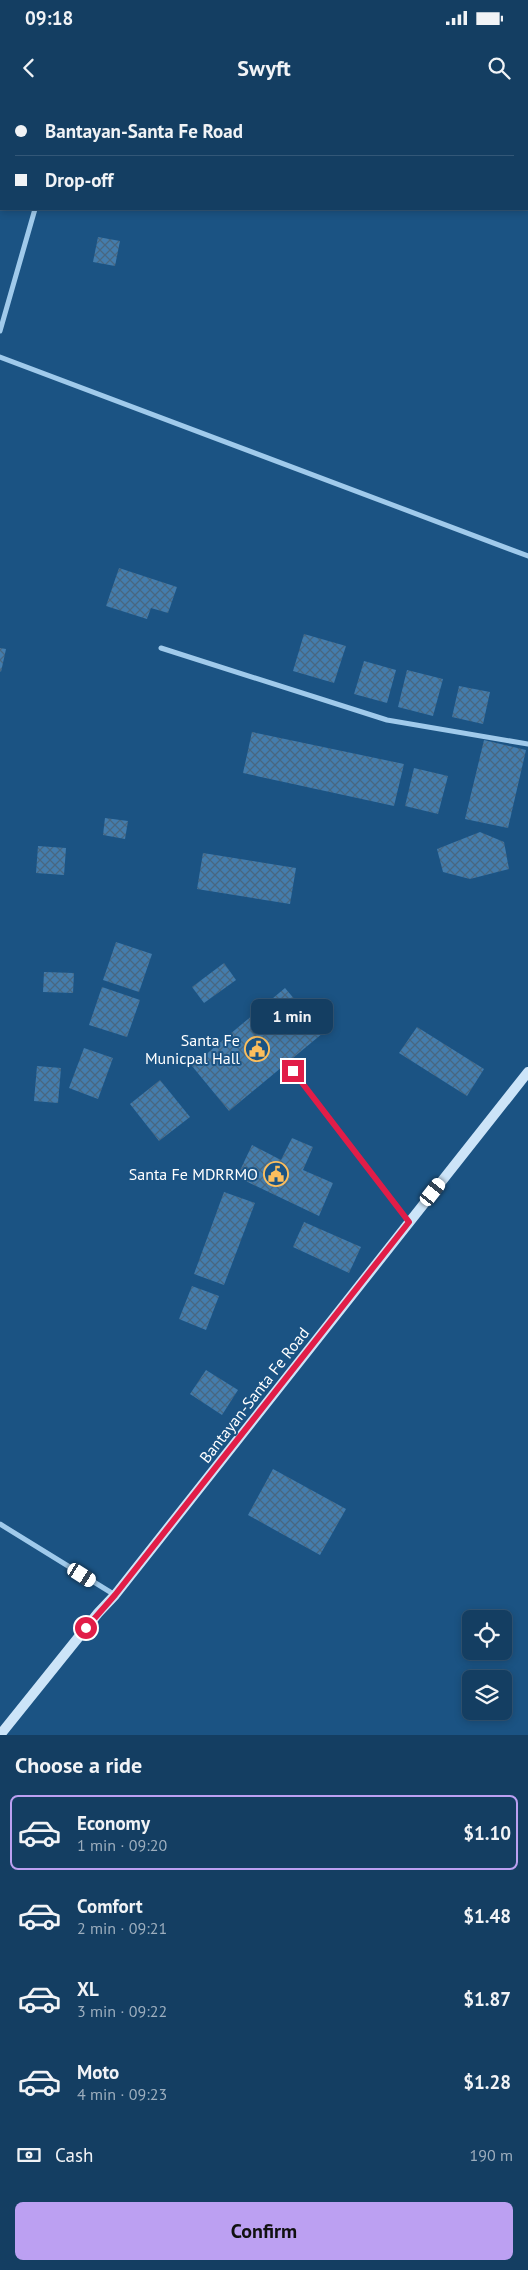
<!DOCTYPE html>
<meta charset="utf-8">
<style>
body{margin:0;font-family:"PT Sans",sans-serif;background:#21496b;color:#f1f3f6;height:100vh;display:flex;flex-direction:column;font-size:19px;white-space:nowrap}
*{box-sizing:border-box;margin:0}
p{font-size:16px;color:#9daebe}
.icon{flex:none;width:28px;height:28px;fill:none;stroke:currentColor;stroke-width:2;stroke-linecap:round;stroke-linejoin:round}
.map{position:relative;height:1635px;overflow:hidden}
.drawer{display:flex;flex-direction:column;background:#143e62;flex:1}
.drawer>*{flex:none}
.top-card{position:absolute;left:0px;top:0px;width:529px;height:110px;box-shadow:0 2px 8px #0003,0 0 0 1px #335777;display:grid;align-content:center;height:110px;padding:0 15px;background:#143e62}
.controls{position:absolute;left:462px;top:1510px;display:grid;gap:10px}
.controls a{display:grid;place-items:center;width:50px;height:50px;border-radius:8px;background:#143e62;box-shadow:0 2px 8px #0003,0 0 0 1px #335777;font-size:25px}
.end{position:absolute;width:22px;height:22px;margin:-11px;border:6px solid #e11d48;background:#fff;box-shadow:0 0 0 2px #fff}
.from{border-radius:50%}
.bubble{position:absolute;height:35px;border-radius:8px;background:#143e62;box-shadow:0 2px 8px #0003,0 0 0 1px #335777;font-size:16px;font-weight:700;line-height:35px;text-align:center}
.car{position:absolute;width:15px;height:30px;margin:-15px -8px;border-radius:6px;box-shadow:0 0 4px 1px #0007;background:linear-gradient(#fff 24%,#345 0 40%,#fff 0 76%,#345 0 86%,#fff 0)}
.top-card b{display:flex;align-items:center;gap:18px;height:48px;font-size:19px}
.top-card b+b{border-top:1px solid #335777}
.top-card i{width:12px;height:12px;background:#f1f3f6}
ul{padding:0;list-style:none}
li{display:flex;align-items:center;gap:15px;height:75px;margin:0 10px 8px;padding:0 5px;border:2px solid transparent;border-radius:8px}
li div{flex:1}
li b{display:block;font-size:19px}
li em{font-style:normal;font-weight:700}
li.selected{border-color:#bca0f2}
li>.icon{width:45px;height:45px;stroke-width:1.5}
h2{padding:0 15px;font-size:22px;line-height:60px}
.pay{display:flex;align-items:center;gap:12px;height:55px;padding:0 15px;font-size:19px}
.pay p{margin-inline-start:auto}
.cta{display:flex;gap:10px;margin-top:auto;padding:10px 15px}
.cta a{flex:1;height:58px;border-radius:8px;background:#bca0f2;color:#111;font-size:20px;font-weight:700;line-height:58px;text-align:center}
.status{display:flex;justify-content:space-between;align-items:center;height:35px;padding:0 25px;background:#143e62;direction:ltr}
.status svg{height:14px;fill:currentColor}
header{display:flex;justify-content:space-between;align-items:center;height:65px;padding:0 15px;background:#143e62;font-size:22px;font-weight:700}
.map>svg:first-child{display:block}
</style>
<div class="status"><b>09:18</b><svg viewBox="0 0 49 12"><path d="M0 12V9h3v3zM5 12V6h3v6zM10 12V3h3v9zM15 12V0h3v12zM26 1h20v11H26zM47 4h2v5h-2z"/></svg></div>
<header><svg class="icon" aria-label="back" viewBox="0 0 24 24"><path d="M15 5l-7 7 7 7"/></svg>Swyft<svg class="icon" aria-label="search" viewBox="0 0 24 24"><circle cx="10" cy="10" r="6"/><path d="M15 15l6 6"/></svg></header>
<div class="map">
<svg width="528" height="1635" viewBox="0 0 528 1635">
<defs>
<pattern id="building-cross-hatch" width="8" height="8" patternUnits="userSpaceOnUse" patternTransform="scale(1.25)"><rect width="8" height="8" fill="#447dad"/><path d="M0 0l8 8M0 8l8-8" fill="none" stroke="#486781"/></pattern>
</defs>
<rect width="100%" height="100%" fill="#1b5383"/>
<!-- building -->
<g fill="url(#building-cross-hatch)">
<polygon points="98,137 120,141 115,166 93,162"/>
<polygon points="119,468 177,487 168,513 151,508 147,519 106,506"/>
<polygon points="304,534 346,546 334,583 293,571"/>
<polygon points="0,548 6,549 1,572 0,571"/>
<polygon points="364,561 396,570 387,603 354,594"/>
<polygon points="407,570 443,579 433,616 398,607"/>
<polygon points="459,586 490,592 483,624 452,617"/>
<polygon points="252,632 404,664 394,706 243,673"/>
<polygon points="484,640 526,650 508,728 465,719"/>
<polygon points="414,668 448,676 438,714 405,706"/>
<polygon points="105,718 128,721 125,739 103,735"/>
<polygon points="480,732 504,742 509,769 470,779 443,772 437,749"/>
<polygon points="38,746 66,748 64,775 36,773"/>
<polygon points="203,753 296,768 290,804 197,789"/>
<polygon points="116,842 152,854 139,892 103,880"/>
<polygon points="224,863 236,880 204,903 192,887"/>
<polygon points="44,872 74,873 73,893 43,892"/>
<polygon points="102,887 140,900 127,937 89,925"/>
<polygon points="285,888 323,933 229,1011 192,966"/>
<polygon points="417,927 484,969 467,996 399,953"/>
<polygon points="84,948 113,958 98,999 69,988"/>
<polygon points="37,966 61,968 58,1003 34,1001"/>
<polygon points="160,980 190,1017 159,1041 130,1004"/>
<polygon points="292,1038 313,1047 303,1070 333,1083 319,1116 237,1077 252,1045 281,1060"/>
<polygon points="224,1092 255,1103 224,1185 194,1174"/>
<polygon points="304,1122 361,1147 349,1173 293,1147"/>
<polygon points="192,1186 219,1196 206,1230 179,1219"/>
<polygon points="206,1270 238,1290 222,1315 190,1294"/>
<polygon points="273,1369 346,1409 320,1455 248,1415"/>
</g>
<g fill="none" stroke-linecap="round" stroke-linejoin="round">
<!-- lane -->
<polyline stroke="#a0caeb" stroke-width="4" points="293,971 409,1122"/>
<!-- street -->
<g stroke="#a0caeb" stroke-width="5">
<polyline points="67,1 67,0"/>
<polyline points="0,231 35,109"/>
<polyline points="0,257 528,456"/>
<polyline points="161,548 387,620 528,644"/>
<polyline points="0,1424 115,1495"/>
</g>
<!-- secondary -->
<polyline stroke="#cce4f8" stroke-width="10" points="0,1635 98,1513 115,1495 528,972"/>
</g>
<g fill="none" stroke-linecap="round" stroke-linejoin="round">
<!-- route -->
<polyline stroke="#e11d48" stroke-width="6" points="86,1528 115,1495 409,1122 293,971"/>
</g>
<!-- icons -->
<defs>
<symbol id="civic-ring" viewBox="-11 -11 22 22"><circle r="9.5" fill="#1b5383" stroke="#fcbe5d" stroke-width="1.5"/><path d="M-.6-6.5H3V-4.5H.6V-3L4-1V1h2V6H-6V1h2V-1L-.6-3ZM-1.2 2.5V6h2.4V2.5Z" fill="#fcbe5d"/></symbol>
</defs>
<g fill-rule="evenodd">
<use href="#civic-ring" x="243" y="935" width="28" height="28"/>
<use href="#civic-ring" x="262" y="1060" width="28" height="28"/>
</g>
<g text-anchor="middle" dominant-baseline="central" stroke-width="4" stroke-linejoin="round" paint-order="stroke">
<!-- poi labels -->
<g font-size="16" fill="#fff" stroke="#1b5383" text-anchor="end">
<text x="240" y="940">Santa Fe<tspan x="240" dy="18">Municpal Hall</tspan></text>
<text x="258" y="1074">Santa Fe MDRRMO</text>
</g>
<!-- street labels -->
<g font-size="16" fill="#fff" stroke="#1b5383">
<text transform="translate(254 1295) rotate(-52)">Bantayan-Santa Fe Road</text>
</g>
</g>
</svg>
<div class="controls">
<a><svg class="icon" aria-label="locate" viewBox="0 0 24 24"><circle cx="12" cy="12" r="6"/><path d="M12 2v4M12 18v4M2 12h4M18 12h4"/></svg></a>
<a><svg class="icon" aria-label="layers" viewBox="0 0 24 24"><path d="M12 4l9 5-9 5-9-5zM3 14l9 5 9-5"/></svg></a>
</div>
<i class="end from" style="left:86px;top:1528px"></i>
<i class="end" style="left:293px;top:971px"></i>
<div class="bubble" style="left:251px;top:899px;width:82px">1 min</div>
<i class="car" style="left:433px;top:1092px;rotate:38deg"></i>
<i class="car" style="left:82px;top:1475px;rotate:122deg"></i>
<div class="top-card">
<b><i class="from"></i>Bantayan-Santa Fe Road</b>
<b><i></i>Drop-off</b>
</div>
</div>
<section class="drawer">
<h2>Choose a ride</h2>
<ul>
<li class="selected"><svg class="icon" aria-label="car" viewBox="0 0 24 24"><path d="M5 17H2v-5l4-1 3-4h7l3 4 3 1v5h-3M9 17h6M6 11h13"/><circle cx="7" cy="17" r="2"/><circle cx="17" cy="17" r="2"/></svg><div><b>Economy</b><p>1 min · 09:20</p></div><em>$1.10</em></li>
<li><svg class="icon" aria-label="car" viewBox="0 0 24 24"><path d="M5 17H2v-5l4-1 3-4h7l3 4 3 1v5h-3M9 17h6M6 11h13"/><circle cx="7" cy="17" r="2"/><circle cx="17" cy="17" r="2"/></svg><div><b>Comfort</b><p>2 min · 09:21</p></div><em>$1.48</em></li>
<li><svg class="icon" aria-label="car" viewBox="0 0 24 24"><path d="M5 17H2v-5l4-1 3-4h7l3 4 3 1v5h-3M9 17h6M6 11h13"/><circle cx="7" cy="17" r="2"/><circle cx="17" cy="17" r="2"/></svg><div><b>XL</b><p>3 min · 09:22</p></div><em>$1.87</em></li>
<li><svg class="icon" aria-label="car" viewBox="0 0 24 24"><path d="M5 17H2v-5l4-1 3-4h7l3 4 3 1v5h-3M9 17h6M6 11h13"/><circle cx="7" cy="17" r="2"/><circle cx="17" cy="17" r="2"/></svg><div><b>Moto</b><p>4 min · 09:23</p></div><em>$1.28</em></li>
</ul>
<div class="pay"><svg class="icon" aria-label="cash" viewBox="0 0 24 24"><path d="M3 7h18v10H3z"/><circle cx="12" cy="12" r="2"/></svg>Cash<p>190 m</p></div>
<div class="cta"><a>Confirm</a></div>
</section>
